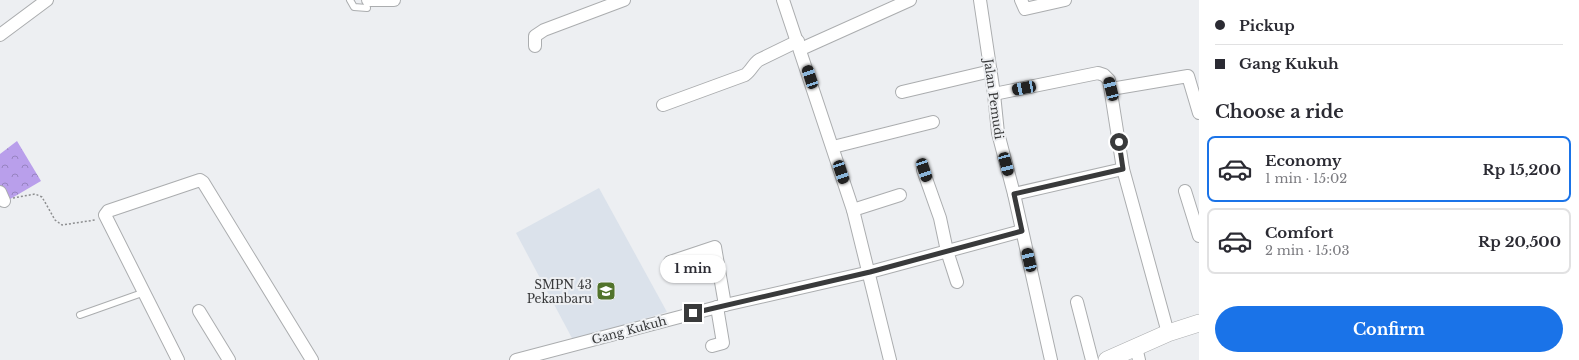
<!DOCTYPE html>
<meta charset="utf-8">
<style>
body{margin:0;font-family:"Libre Baskerville",serif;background:#f7f7f7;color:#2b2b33;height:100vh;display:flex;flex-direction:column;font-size:15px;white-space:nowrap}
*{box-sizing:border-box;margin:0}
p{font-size:13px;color:#7c7c81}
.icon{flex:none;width:22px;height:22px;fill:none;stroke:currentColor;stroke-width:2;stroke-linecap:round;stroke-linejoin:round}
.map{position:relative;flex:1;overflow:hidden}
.drawer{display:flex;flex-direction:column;background:#fff;width:380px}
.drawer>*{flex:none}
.hud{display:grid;align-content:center;height:88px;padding:0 16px;background:#fff}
.end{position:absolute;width:18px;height:18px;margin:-9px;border:5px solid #393a3b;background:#fff;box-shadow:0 0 0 2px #fff}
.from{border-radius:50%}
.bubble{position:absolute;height:28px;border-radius:14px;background:#fff;box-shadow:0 1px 3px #0004;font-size:13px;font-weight:700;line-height:28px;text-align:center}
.car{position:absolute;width:12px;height:24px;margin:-12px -6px;border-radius:5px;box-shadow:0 0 3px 1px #0007;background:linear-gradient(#222 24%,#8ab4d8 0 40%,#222 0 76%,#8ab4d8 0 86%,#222 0)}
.hud b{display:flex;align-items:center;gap:14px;height:38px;font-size:15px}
.hud b+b{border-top:1px solid #e1e1e2}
.hud i{width:10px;height:10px;background:#2b2b33}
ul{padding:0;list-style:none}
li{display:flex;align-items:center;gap:12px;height:66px;margin:0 8px 6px;padding:0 8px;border:2px solid #e1e1e2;border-radius:8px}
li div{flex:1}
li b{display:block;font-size:15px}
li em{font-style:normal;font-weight:700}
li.on{border-color:#1a73e8}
li>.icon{width:36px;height:36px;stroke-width:1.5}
h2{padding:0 16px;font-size:18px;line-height:48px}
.cta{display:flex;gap:8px;margin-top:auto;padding:8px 16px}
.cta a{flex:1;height:46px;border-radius:24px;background:#1a73e8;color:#fff;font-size:16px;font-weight:700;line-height:46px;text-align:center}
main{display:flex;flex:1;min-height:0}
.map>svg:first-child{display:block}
</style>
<main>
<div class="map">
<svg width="1199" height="360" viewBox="0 0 1199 360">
<defs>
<pattern id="forest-crowns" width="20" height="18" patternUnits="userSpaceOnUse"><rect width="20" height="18" fill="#b99feb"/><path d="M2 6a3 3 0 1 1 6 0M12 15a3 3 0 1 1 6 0" fill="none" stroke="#9783c0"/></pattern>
</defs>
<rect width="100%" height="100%" fill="#edeff2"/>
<!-- built -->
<polygon fill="#dbe2eb" points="599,188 667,312 573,340 516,233"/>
<!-- forest -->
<polygon fill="url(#forest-crowns)" points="17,141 41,181 0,205 0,154"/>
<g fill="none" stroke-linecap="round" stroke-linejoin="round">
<defs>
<g id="lane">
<polyline points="350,0 354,7 367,8"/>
<polyline points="80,315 145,292"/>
</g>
<g id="street">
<polyline points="368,0 394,0"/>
<polyline points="783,0 853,210 890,360"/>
<polyline points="980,0 994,94 998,133 1014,194 1051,360"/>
<polyline points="1021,0 1025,9 1065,0"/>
<polyline points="0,35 47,0"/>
<polyline points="535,46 535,36 544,30 624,0"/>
<polyline points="801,49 910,0"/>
<polyline points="1111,89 1188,76 1199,113"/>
<polyline points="902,92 991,71"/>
<polyline points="994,94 1098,73 1104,75 1109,80 1123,169 1168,333"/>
<path d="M 663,105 L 745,75 C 751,71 753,64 759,60 L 798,41"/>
<polyline points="833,147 933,122"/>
<polyline points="923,170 940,218 947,251 957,282"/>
<polyline points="1185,191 1199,236"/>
<polyline points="0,192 4,201"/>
<polyline points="1014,194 1123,169"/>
<polyline points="853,210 900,195"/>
<polyline points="670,262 715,247 725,305"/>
<polyline points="1077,302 1092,360"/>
<polyline points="199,311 229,360"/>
<polyline points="712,346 723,343 717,307"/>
<polyline points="1136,347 1139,360"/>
<polyline points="178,360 105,215 108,211 200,180 203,182 312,360"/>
<polyline points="516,360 725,305 870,272 1022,231"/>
</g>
<polyline id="secondary" points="1107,360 1168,333 1199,323"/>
</defs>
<!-- lane casing -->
<use href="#lane" stroke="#abadaf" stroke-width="8"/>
<!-- street casing -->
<use href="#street" stroke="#abadaf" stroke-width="14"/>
<!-- secondary casing -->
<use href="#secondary" stroke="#abadaf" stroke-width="18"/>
<!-- path -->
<polyline stroke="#8d8e90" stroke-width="1.5" stroke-dasharray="2 2" stroke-linecap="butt" points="13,198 35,194 42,197 55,220 62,225 95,220"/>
<!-- lane -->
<use href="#lane" stroke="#fff" stroke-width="6"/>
<!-- street -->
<use href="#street" stroke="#fff" stroke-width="12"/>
<!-- secondary -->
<use href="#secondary" stroke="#fff" stroke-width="17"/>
</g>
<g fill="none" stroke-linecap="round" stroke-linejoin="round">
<!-- route -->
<polyline stroke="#393a3b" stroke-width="5" points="693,313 870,272 1022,231 1014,194 1123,169 1119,142"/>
</g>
<!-- icons -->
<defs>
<symbol id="school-square" viewBox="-11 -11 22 22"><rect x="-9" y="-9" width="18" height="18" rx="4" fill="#51732b" stroke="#edeff2"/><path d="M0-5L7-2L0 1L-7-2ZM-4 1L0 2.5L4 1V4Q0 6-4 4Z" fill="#fff"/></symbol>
</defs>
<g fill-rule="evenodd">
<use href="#school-square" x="595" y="280" width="22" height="22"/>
</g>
<g text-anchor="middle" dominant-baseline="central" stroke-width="4" stroke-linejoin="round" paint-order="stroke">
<!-- street labels -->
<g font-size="12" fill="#393a3b" stroke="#edeff2">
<text transform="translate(994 99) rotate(82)">Jalan Pemudi</text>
<text transform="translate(629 330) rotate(-15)">Gang Kukuh</text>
</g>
<!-- poi labels -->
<g font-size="12" fill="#393a3b" stroke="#edeff2" text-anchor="end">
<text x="592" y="284">SMPN 43<tspan x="592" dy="14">Pekanbaru</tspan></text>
</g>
</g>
</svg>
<i class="end from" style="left:1119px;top:142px"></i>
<i class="end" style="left:693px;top:313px"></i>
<div class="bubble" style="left:660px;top:255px;width:66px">1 min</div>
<i class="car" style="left:810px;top:77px;rotate:342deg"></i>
<i class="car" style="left:1024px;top:88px;rotate:259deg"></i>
<i class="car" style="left:1111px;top:89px;rotate:346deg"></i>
<i class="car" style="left:1006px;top:164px;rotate:165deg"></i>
<i class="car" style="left:924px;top:170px;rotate:162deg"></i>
<i class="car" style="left:841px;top:172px;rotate:162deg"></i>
<i class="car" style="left:1029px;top:260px;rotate:347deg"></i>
</div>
<section class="drawer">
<div class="hud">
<b><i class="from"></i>Pickup</b>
<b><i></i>Gang Kukuh</b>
</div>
<h2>Choose a ride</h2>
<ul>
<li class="on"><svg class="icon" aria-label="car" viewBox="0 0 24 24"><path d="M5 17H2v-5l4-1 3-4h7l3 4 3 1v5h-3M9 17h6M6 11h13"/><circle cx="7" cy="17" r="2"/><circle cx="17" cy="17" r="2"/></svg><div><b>Economy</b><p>1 min · 15:02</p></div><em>Rp 15,200</em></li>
<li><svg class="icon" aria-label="car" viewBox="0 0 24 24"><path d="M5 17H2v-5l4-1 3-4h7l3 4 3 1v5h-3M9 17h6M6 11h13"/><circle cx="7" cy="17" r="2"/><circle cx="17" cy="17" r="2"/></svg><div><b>Comfort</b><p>2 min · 15:03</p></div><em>Rp 20,500</em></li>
</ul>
<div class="cta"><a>Confirm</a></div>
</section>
</main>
